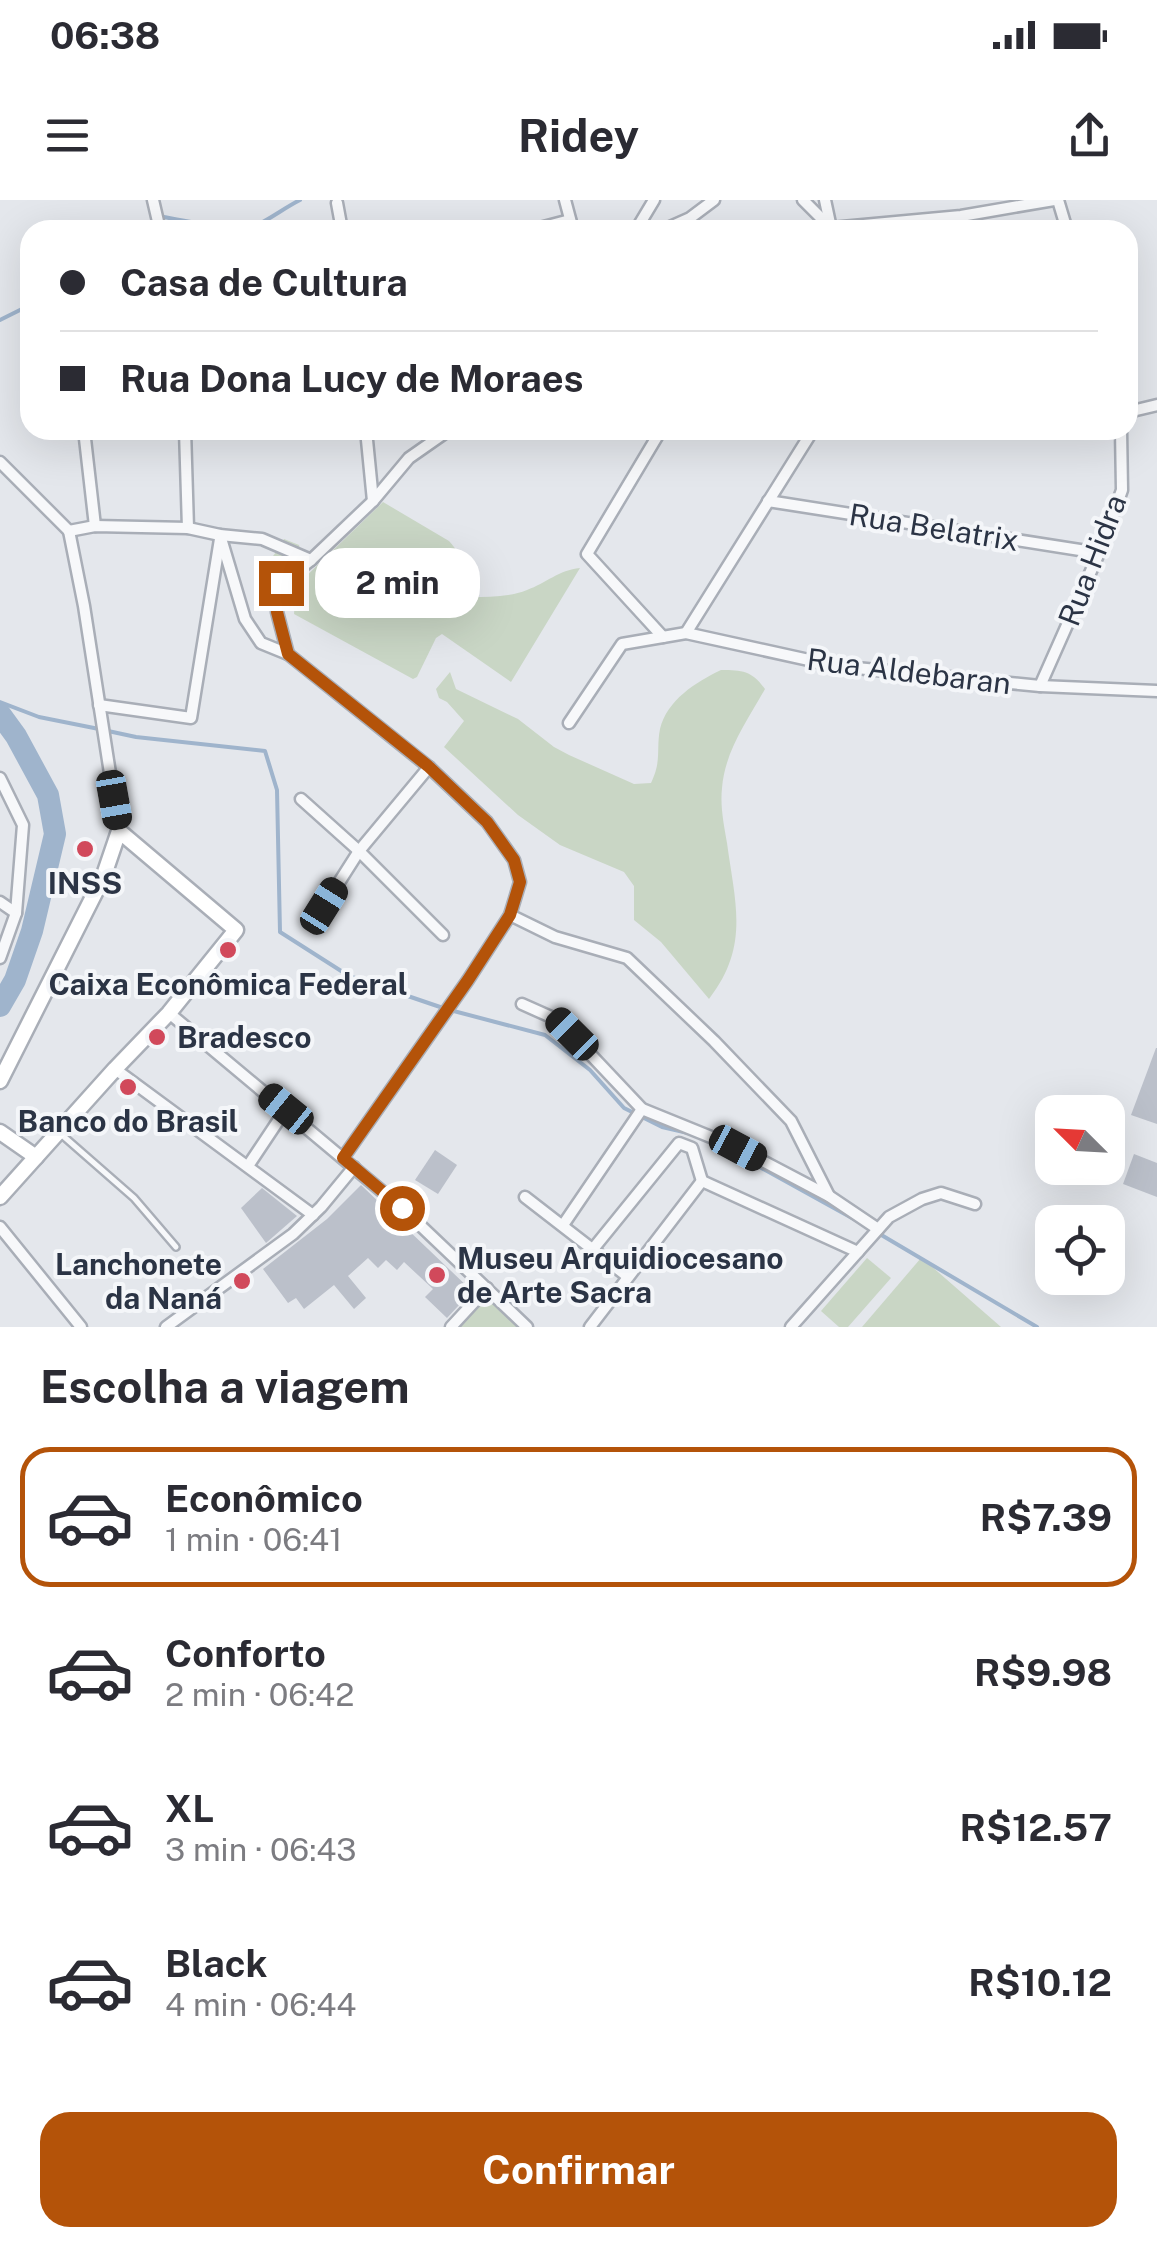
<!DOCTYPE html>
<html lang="pt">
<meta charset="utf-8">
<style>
body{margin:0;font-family:"Public Sans",sans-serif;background:#f2f2f3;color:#2b2b33;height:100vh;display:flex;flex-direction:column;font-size:38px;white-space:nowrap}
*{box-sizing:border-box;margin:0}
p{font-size:32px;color:#7c7c81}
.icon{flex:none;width:55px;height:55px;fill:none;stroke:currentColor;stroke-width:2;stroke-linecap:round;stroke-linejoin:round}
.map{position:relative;height:1127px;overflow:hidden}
.side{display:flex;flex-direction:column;background:#fff;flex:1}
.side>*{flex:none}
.banner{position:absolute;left:20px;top:20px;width:1118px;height:220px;border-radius:30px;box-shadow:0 10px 40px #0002;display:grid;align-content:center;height:220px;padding:0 40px;background:#fff}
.needle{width:65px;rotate:294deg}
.buttons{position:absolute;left:1035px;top:895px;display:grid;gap:20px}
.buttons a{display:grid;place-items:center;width:90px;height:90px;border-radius:20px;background:#fff;box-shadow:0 10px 40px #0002;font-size:50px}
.end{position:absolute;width:45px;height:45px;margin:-22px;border:12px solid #b45309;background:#fff;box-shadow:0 0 0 5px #fff}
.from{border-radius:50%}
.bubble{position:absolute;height:70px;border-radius:30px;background:#fff;box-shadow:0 10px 40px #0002;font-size:32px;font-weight:700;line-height:70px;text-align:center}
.car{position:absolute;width:30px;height:60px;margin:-30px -15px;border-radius:12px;box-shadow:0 0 8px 2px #0007;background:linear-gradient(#222 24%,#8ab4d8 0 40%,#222 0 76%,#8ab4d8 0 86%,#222 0)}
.banner b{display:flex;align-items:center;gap:35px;height:95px;font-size:38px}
.banner b+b{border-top:2px solid #e1e1e2}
.banner i{width:25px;height:25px;background:#2b2b33}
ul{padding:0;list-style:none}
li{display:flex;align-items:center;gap:30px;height:140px;margin:0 20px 15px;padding:0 20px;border:5px solid transparent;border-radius:30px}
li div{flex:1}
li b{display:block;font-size:38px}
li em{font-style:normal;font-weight:700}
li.selected{border-color:#b45309}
li>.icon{width:90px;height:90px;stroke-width:1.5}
h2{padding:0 40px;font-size:45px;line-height:120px}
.primary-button{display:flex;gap:20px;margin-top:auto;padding:20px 40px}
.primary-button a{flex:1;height:115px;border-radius:30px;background:#b45309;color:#fff;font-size:40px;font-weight:700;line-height:115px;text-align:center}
.status{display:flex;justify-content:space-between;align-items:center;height:70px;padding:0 50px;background:#fff;direction:ltr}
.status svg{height:28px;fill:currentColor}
header{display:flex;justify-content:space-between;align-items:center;height:130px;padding:0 40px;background:#fff;font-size:45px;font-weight:700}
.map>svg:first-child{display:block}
</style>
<div class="status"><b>06:38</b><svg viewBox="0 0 49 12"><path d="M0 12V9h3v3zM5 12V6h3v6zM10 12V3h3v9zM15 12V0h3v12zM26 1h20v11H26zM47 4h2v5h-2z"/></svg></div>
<header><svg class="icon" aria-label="menu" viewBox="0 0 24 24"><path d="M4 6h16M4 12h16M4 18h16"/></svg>Ridey<svg class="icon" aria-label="share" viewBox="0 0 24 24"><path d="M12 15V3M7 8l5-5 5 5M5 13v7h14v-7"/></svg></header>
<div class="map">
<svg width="1157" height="1127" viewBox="0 0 1157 1127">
<rect width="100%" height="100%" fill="#e4e7ec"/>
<!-- green -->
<g fill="#c9d6c5">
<path d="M 383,302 L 449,341 C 465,358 466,376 471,397 C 489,397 510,397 527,390 C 546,383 559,370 580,368 L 511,482 L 442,434 L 436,438 L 417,477 L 413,479 L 294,414 L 296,386 Z"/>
<path d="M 284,339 L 299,345 L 302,357 C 287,364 271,375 270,394 C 270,400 271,405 269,411 L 262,410 L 254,388 C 260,368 275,357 284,339 Z"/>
<path d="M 721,470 C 743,470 752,471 765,489 C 747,521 725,551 722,588 C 720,607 724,625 727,643 C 735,703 750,746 709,799 L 661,742 L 634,720 L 634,686 L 624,672 L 560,645 L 518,615 L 444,547 L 464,521 L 447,502 L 439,498 L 436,489 L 450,472 L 456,489 L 518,519 L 554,547 L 569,555 L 634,584 L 651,583 C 662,560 656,550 660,529 C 667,500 696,482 721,470 Z"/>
<polygon points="867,1058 891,1078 848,1127 839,1127 821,1111"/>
<polygon points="921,1058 922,1058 1001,1127 862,1127"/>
<polygon points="493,1093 525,1127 459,1127"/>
</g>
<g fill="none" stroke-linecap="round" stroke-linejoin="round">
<!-- stream -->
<g stroke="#9fb4cc" stroke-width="4">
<path d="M 158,16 C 181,20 240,33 259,24 C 273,17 286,7 300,0"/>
<polyline points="0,120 30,105"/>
<polyline points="0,502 39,517 99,529"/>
<polyline points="108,531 136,537 265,551 277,590 280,732 349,776 446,809 545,835 590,870 624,908 662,927 688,933"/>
<polyline points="711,942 738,955 861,1023"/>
<polyline points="878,1033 1037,1127"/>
</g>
<!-- river -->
<polyline stroke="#9fb4cc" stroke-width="22" points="0,514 16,536 48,595 55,634 32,731 15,780 0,806"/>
</g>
<!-- building -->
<g fill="#bbc0ca">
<polygon points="1156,848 1157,848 1157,924 1131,915"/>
<polygon points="435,950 457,965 438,994 415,980"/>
<polygon points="1134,954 1157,963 1157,997 1123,984"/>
<polygon points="361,985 472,1091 447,1118 425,1097 433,1089 404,1062 397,1070 386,1060 378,1068 368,1058 348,1076 366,1098 354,1109 334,1085 304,1109 296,1098 288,1103 263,1069 327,1019"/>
<polygon points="262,988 297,1016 266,1043 241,1008"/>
</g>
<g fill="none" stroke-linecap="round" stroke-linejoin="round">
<defs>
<polyline id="lane" points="62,935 134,998 176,1047"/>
<g id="street">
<polyline points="153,0 160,30"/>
<polyline points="565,0 573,30"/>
<polyline points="803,0 831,28"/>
<polyline points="825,0 831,28"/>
<polyline points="1058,0 1067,30"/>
<polyline points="337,3 342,30"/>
<polyline points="831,28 961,16 1054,0"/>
<polyline points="532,30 570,20"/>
<polyline points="636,30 654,0"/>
<polyline points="663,30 690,18 714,0"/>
<polyline points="1128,212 1157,205"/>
<polyline points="84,230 95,326"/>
<polyline points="185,230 188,328"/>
<polyline points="366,230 373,301"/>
<polyline points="661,230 587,354 663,437"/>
<polyline points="0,262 69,331"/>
<polyline points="768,301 1099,353"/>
<polyline points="69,331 84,406 119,631"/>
<polyline points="69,331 95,326 188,328 220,335 262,339 311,360"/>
<polyline points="220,335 245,419 261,443 288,454 429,567 487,622 514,660 520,682 510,715 468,780 343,958"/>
<polyline points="686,433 813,230"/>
<polyline points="288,454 277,412 281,383 311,360 373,301 409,258 449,230"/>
<polyline points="1040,486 1099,353 1122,290 1121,230"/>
<polyline points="99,505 191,518 220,339"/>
<polyline points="569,523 622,444 686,433 836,466 1040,486 1157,491"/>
<polyline points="0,578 23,625 16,713 0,758"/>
<polyline points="301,599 359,651 443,735"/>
<polyline points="0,702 16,713"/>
<polyline points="324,706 359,651 429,567"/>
<polyline points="510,715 555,737 627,758 714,841 791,921 829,996"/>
<polyline points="522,804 558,820 642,909 738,948 829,996 878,1029"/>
<polyline points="169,813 402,1008 527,1127"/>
<polyline points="115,869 313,1015"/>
<polyline points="248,966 286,909"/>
<polyline points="525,997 627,1076"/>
<polyline points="563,1025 642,909"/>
<polyline points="0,1027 81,1127"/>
<polyline points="593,1049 679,943 692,948 702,981"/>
<polyline points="166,1127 293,1034 321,1007 354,967"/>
<polyline points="451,1127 487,1088"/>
<polyline points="590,1127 702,981 858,1052"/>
<polyline points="791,1127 889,1017 922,999 941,993 975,1004"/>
</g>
<g id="secondary">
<polyline points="0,881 104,675 119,631 236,730 169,813 115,869 0,997"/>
<polyline points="0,932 36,957"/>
</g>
</defs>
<!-- lane casing -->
<use href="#lane" stroke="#a9aeb7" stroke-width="10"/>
<!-- street casing -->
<use href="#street" stroke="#a9aeb7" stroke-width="15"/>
<!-- secondary casing -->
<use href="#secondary" stroke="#a9aeb7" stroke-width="19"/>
<!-- lane -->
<use href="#lane" stroke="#f7f8fa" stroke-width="5"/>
<!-- street -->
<use href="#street" stroke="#f7f8fa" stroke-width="10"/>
<!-- secondary -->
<use href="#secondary" stroke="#fff" stroke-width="14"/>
</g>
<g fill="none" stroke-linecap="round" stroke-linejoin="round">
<!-- route -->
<polyline stroke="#b45309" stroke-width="12" points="281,383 277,412 288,454 428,566 487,622 514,660 520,682 510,715 468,780 343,958 402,1008"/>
</g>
<!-- markers -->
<g fill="#d1495b" stroke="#f4f6f9" stroke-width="4">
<circle cx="85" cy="649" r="10"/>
<circle cx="228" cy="750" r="10"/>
<circle cx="157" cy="837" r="10"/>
<circle cx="128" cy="887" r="10"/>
<circle cx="437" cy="1075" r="10"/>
<circle cx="242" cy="1081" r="10"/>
</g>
<g text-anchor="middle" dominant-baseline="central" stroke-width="8" stroke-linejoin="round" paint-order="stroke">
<!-- street labels -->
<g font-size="30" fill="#2b3445" stroke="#f4f6f9">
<text transform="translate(934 327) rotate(9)">Rua Belatrix</text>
<text transform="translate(1092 360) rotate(-69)">Rua Hidra</text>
<text transform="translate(909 471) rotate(7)">Rua Aldebaran</text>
</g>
<!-- poi labels -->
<g font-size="30" font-weight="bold" fill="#2b3445" stroke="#f4f6f9">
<text x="85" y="683">INSS</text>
<text x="228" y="784">Caixa Econômica Federal</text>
<text x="177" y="837" text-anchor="start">Bradesco</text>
<text x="128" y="921">Banco do Brasil</text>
<text x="457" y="1058" text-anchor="start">Museu Arquidiocesano<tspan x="457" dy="34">de Arte Sacra</tspan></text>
<text x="222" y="1064" text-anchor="end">Lanchonete<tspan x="222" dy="34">da Naná</tspan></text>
</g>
</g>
</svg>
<div class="buttons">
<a><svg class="needle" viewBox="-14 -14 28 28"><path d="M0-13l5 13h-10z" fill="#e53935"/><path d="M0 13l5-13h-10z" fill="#7c7c81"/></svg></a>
<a><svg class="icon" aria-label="locate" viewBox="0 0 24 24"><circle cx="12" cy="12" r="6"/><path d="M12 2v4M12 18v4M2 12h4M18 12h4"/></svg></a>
</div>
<i class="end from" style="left:402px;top:1008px"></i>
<i class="end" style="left:281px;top:383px"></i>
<div class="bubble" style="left:315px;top:348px;width:165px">2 min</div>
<i class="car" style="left:114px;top:600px;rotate:170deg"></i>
<i class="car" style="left:324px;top:706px;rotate:32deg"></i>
<i class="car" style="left:572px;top:834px;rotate:315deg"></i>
<i class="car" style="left:286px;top:909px;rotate:309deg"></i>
<i class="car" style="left:738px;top:948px;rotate:118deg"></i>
<div class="banner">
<b><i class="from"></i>Casa de Cultura</b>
<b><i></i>Rua Dona Lucy de Moraes</b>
</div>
</div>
<section class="side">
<h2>Escolha a viagem</h2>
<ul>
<li class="selected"><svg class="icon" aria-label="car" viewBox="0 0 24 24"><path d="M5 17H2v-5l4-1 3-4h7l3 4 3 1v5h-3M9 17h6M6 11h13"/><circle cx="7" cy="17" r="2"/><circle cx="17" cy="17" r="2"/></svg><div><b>Econômico</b><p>1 min · 06:41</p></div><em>R$7.39</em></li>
<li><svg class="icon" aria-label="car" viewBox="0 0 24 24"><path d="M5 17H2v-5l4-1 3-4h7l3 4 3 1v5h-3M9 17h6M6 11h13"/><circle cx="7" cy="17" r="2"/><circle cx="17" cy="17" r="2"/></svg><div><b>Conforto</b><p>2 min · 06:42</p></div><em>R$9.98</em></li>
<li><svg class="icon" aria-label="car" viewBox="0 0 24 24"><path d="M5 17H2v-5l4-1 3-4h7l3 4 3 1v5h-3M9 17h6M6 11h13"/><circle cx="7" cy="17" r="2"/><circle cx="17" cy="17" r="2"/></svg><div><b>XL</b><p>3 min · 06:43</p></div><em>R$12.57</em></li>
<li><svg class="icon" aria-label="car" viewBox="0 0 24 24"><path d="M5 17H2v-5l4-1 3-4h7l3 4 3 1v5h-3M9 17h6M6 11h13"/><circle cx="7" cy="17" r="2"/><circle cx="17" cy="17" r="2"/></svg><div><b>Black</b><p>4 min · 06:44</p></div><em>R$10.12</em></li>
</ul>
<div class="primary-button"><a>Confirmar</a></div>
</section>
